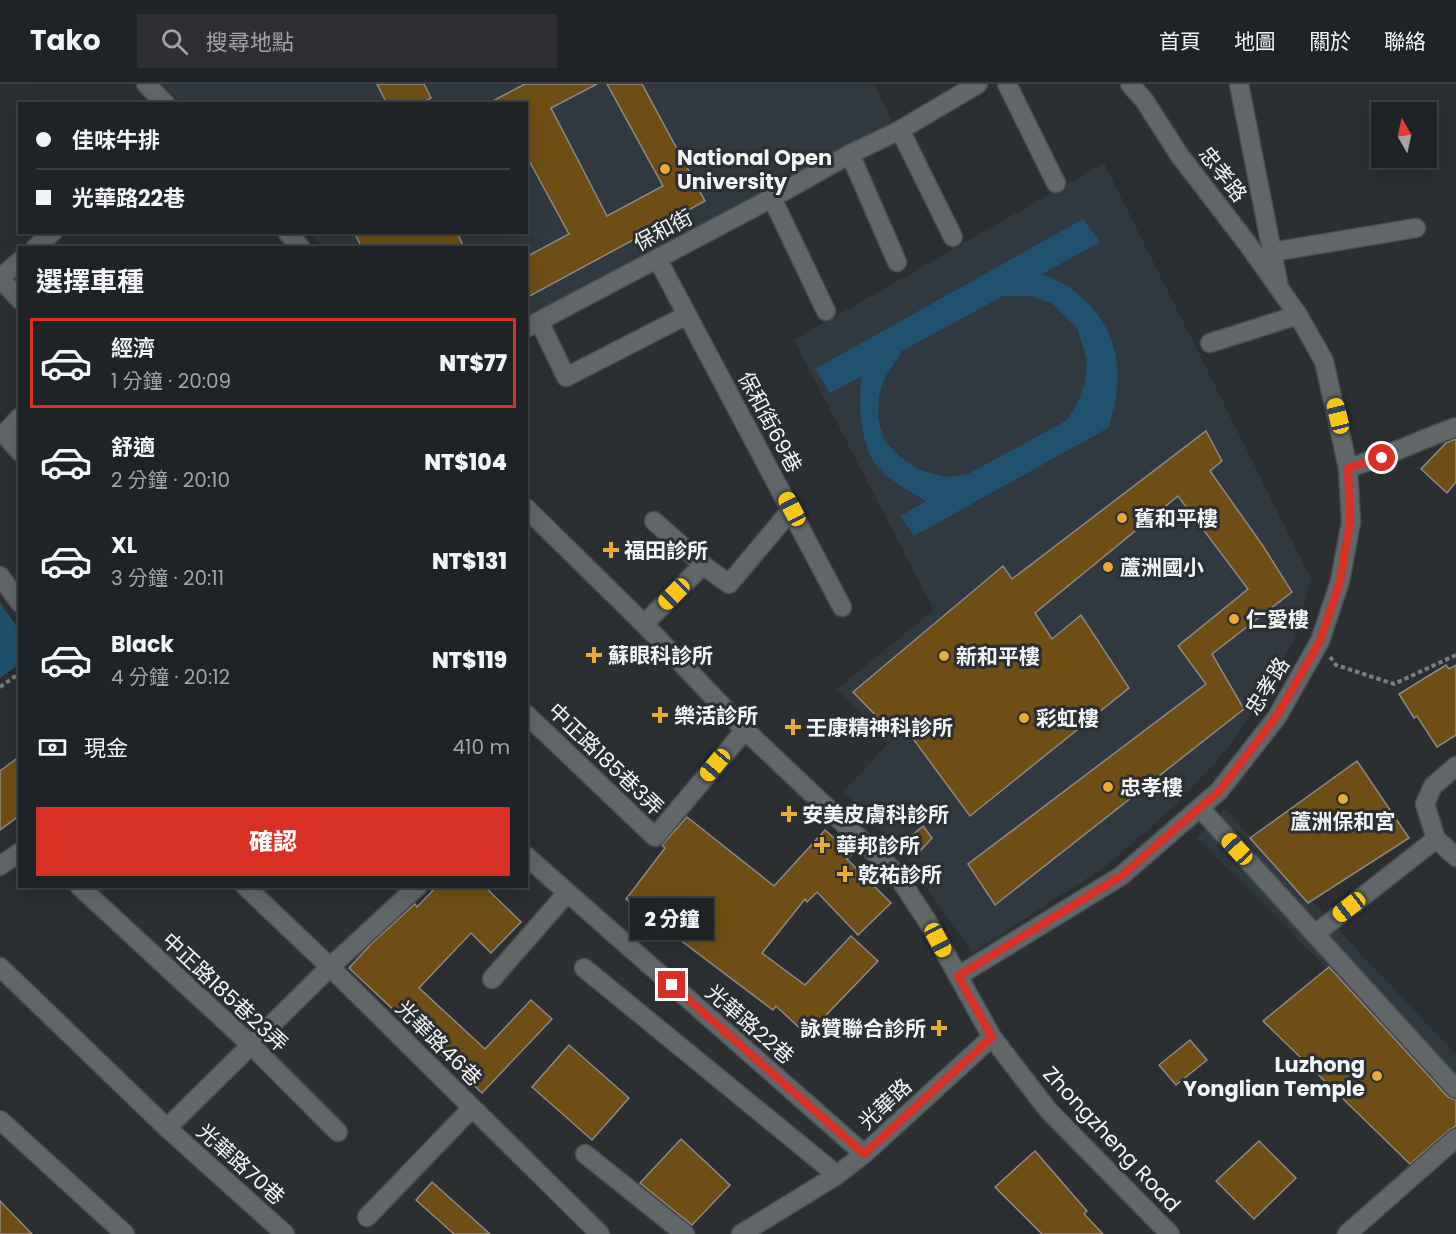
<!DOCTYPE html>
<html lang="zh-TW">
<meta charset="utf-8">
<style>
body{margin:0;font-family:Poppins,"Noto Sans TC",sans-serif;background:#2d2f32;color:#f1f3f6;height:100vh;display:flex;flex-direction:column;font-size:22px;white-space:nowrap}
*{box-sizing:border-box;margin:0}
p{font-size:20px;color:#a2a4a7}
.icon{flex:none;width:33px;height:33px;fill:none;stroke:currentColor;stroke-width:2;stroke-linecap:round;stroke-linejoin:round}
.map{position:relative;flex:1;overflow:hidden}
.drawer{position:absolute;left:18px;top:162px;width:510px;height:642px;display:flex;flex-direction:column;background:#202326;border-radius:0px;box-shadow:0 6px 24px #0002,0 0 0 2px #3d4043}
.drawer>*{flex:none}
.banner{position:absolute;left:18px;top:18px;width:510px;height:132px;border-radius:0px;box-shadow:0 6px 24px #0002,0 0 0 2px #3d4043;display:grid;align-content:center;height:132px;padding:0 18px;background:#202326}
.needle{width:39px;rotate:351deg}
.fabs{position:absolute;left:1371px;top:18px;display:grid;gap:12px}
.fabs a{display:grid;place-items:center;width:66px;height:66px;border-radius:0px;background:#202326;box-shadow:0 6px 24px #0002,0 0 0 2px #3d4043;font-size:30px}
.end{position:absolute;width:27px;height:27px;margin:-14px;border:8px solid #d93025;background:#fff;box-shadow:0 0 0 3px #fff}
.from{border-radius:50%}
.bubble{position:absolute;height:42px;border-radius:0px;background:#202326;box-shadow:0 6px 24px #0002,0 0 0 2px #3d4043;font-size:20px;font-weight:800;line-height:42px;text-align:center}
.car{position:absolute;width:18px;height:36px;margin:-18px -9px;border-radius:8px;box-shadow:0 0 4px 2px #0007;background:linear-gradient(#f5c518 24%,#345 0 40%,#f5c518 0 76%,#345 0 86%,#f5c518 0)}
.banner b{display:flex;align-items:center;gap:21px;height:57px;font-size:22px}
.banner b+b{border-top:2px solid #3d4043}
.banner i{width:15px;height:15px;background:#f1f3f6}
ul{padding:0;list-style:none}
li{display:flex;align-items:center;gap:18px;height:90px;margin:0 12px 9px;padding:0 6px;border:3px solid transparent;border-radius:0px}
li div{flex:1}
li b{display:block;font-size:22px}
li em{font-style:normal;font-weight:800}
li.active{border-color:#d93025}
li>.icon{width:54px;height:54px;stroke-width:1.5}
h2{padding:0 18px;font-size:27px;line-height:72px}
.pay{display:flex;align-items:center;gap:15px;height:66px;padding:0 18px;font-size:22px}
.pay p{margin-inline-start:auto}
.action{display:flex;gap:12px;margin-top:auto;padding:12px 18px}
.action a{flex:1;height:69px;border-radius:0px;background:#d93025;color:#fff;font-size:24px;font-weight:800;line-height:69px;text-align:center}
header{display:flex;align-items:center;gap:36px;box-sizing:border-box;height:84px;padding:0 30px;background:#202326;border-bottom:2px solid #3d4043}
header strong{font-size:28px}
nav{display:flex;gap:33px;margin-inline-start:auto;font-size:21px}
.search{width:420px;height:54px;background:#2d2f32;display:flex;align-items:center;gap:15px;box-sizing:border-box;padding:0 21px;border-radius:0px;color:#a2a4a7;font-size:22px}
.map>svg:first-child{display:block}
</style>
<header>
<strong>Tako</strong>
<div class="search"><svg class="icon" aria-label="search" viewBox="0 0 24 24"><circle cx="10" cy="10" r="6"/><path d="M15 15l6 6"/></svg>搜尋地點</div>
<nav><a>首頁</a><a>地圖</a><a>關於</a><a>聯絡</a></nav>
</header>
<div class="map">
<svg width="1456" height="1150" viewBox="0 0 1456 1150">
<rect width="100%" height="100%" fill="#2b2f32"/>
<!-- built -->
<g fill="#303940">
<polygon points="163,0 874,0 892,37 527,237 526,164 324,163 309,149 526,148 526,20 182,19"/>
<polygon points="1104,79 1311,495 1294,555 1269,604 1229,663 1174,723 1106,782 972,869 905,772 843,707 889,659 837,605 934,526 794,256"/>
<polygon points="1225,725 1456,971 1456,1013 1197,754"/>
</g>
<!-- green -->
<g fill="#20526f" fill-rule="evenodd">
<path d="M 1083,135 L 1100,158 L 1042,190 C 1053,195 1065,199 1074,207 C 1121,244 1126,291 1108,344 L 914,452 L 901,432 L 926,417 C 909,407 890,397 877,382 C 860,361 858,318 862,292 L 830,309 L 815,285 ZM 1003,212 L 1031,212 L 1053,220 L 1077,244 L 1087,275 L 1085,298 L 1078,318 L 1066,337 L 968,390 L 947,393 L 919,386 L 900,373 L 884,356 L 878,334 L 879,312 L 884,295 L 902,267 Z"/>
<polygon points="0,519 19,545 19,580 0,594"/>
</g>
<!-- building -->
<g fill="#6e4e14" stroke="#8d8a85" stroke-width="1.5">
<polygon points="377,0 424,0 431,14 421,20 387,20"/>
<polygon points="525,0 597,0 551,24 607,132 663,102 607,0 642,0 705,117 526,214 526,173 569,150 526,71 526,20 487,20"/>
<polygon points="354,148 457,148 464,164 362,164"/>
<polygon points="1206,347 1222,377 1210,387 1263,462 1292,508 1212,570 1244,625 995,821 968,780 1206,600 1178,562 1248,505 1178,412 1035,529 1052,555 1081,531 1129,604 970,732 903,641 893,649 853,608 1003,482 1012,495"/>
<polygon points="1456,355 1456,398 1447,409 1421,385 1446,359"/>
<polygon points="1446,581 1449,585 1456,581 1456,651 1437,663 1417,632 1414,634 1399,610"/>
<polygon points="20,672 20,731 0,746 0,687"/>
<polygon points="1357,677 1409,754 1308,819 1250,754"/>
<polygon points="687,733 774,802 825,746 852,770 847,775 891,819 858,851 817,808 807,818 805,815 762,869 805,901 851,852 878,877 807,951 776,922 773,926 626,815 665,764 662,761"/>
<polygon points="923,742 932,754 921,766 910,753"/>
<polygon points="437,802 484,802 521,838 491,869 471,849 419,904 485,965 531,916 552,935 482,1009 349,884 372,859 415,820 417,823"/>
<polygon points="1329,883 1448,1013 1456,1016 1456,1042 1449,1046 1410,1080 1263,937"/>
<polygon points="1190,956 1207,976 1176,1001 1159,981"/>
<polygon points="569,961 629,1014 592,1056 532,1003"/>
<polygon points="681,1055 730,1101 692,1141 640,1099"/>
<polygon points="1259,1057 1296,1094 1254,1135 1216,1097"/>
<polygon points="1035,1067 1087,1127 1084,1130 1103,1150 1042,1150 995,1103"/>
<polygon points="432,1098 490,1150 454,1150 416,1116"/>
<polygon points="0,1117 32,1150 0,1150"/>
</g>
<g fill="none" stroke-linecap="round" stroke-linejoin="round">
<defs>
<g id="minor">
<polyline points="146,0 166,20"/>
<polyline points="1007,0 1056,99"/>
<polyline points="1239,0 1278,198"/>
<polyline points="900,46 953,153"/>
<polyline points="850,70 897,178"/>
<polyline points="772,114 826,227"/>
<polyline points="287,148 301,164"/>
<polyline points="35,164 53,148"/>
<polyline points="1272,168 1416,144"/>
<polyline points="657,174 842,523"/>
<polyline points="0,194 20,216"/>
<polyline points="0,194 20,177"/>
<polyline points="539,237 566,293 687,231"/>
<polyline points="526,244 772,114 850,70 900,46 978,0"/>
<polyline points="1210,259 1298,231"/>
<polyline points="20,333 4,350 20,368"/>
<path d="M 1348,384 C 1385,373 1420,356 1456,343"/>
<polyline points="526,424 644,540 745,646 895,788 928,838 992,953 1048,1026 1170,1150"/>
<polyline points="654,437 703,481"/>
<polyline points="0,492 20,519"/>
<polyline points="644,540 703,481 729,500 792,425"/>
<polyline points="526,630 655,753 745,646"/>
<polyline points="1456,682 1433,702 1425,720 1436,755 1456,773"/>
<polyline points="1200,724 1456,1005"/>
<polyline points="526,772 864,1070"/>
<polyline points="0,782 20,768"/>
<polyline points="79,802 251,961 338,1048"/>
<polyline points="245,802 330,883 600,1150"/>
<polyline points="1315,850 1436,755"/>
<polyline points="0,883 167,1044 285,1150"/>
<polyline points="584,884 837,1091"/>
<polyline points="958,892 1121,792 1219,707 1277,633 1320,557 1340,497 1351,438 1348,384 1324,277 1298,231 1247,159 1180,72 1144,16 1130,0"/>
<polyline points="492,895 567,809"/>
<polyline points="0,1036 125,1150"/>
<polyline points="167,1044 330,883 418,802"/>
<polyline points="585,1070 685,1150"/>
<polyline points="367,1133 472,1024"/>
<polyline points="741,1150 837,1091 864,1070 992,953"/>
<polyline points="1347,1150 1456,1054"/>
</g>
</defs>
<!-- minor casing -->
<use href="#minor" stroke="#494c4e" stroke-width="21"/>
<!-- path -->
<g stroke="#787c7e" stroke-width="4" stroke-dasharray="4.5 3" stroke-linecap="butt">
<polyline points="1330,573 1336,581 1394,600 1456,571"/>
<polyline points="0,603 20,589"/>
</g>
<!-- minor -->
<use href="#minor" stroke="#616669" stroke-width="18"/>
</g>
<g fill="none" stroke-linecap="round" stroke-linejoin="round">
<!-- route -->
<polyline stroke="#d93025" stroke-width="8" points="672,901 864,1070 992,953 958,892 1121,792 1219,707 1276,633 1320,557 1340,497 1350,438 1348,384 1382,374"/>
</g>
<!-- markers -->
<g fill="#eaaa38" stroke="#2b2f32" stroke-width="2">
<circle cx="665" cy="85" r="6"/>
<circle cx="1122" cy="434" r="6"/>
<path d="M608 457h6v6h6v6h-6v6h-6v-6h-6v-6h6z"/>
<circle cx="1108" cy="483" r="6"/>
<circle cx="1234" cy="535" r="6"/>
<path d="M591 562h6v6h6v6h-6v6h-6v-6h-6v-6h6z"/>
<circle cx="944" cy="572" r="6"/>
<path d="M657 622h6v6h6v6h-6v6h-6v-6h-6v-6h6z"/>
<circle cx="1024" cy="634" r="6"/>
<path d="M790 634h6v6h6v6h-6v6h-6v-6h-6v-6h6z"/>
<circle cx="1108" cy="703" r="6"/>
<circle cx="1343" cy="715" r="6"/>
<path d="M786 721h6v6h6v6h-6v6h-6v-6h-6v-6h6z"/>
<path d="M819 752h6v6h6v6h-6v6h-6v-6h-6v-6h6z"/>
<path d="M842 781h6v6h6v6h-6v6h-6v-6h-6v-6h6z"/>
<path d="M936 935h6v6h6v6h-6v6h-6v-6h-6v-6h6z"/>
<circle cx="1377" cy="992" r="6"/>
</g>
<g text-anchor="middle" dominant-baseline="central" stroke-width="6" stroke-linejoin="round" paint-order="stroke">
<!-- poi labels -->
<g font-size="21" font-weight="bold" fill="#f1f4f5" stroke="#2b2f32" text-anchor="start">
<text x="677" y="73">National Open<tspan x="677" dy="24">University</tspan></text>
<text x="1134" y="434">舊和平樓</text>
<text x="624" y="466">福田診所</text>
<text x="1120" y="483">蘆洲國小</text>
<text x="1246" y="535">仁愛樓</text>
<text x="608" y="571">蘇眼科診所</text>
<text x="956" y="572">新和平樓</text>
<text x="674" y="631">樂活診所</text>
<text x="1036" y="634">彩虹樓</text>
<text x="806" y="643">壬康精神科診所</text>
<text x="1120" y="703">忠孝樓</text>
<text x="802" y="730">安美皮膚科診所</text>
<text x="1343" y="737" text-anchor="middle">蘆洲保和宮</text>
<text x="836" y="761">華邦診所</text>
<text x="858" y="790">乾祐診所</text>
<text x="926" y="944" text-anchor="end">詠贊聯合診所</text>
<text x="1365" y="980" text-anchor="end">Luzhong<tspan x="1365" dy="24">Yonglian Temple</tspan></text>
</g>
<!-- street labels -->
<g font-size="21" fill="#f1f4f5" stroke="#2b2f32">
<text transform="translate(1223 90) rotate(52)">忠孝路</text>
<text transform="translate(663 146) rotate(-28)">保和街</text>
<text transform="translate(770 338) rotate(62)">保和街69巷</text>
<text transform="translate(1267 602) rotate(-58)">忠孝路</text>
<text transform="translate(606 675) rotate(44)">中正路185巷3弄</text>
<text transform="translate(225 908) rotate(43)">中正路185巷23弄</text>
<text transform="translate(750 940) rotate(41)">光華路22巷</text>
<text transform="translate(439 959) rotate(45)">光華路46巷</text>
<text transform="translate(885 1020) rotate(-43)">光華路</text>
<text transform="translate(1112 1055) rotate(47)">Zhongzheng Road</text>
<text transform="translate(241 1080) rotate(42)">光華路70巷</text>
</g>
</g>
</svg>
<div class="fabs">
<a><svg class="needle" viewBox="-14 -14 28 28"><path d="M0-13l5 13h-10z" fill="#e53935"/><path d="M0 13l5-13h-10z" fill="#a2a4a7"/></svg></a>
</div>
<i class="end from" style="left:1382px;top:374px"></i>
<i class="end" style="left:672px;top:901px"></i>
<div class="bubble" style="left:630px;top:814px;width:84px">2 分鐘</div>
<i class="car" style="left:1338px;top:332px;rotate:346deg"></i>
<i class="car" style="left:792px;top:425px;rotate:332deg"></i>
<i class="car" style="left:674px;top:510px;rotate:225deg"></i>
<i class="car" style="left:715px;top:681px;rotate:220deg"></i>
<i class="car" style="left:1237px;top:765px;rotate:317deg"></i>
<i class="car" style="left:1349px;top:823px;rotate:232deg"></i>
<i class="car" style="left:938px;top:856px;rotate:152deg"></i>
<div class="banner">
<b><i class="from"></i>佳味牛排</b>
<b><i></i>光華路22巷</b>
</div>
<section class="drawer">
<h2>選擇車種</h2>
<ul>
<li class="active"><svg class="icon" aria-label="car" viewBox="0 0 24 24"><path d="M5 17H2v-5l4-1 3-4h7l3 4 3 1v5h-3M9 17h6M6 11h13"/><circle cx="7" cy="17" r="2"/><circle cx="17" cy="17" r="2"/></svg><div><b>經濟</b><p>1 分鐘 · 20:09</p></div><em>NT$77</em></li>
<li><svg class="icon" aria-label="car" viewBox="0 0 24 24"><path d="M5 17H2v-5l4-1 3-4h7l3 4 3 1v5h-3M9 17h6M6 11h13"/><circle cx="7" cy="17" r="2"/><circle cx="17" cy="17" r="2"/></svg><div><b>舒適</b><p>2 分鐘 · 20:10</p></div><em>NT$104</em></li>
<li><svg class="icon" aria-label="car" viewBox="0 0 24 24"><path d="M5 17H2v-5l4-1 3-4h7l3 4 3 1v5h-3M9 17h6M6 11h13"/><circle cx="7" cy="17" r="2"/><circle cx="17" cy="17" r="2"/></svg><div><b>XL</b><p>3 分鐘 · 20:11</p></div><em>NT$131</em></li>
<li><svg class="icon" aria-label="car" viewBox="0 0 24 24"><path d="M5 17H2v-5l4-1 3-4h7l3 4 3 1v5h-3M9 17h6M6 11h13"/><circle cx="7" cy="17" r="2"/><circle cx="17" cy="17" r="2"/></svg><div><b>Black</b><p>4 分鐘 · 20:12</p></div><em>NT$119</em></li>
</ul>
<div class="pay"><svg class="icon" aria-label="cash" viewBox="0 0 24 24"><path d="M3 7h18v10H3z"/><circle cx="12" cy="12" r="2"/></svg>現金<p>410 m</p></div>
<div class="action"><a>確認</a></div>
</section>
</div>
